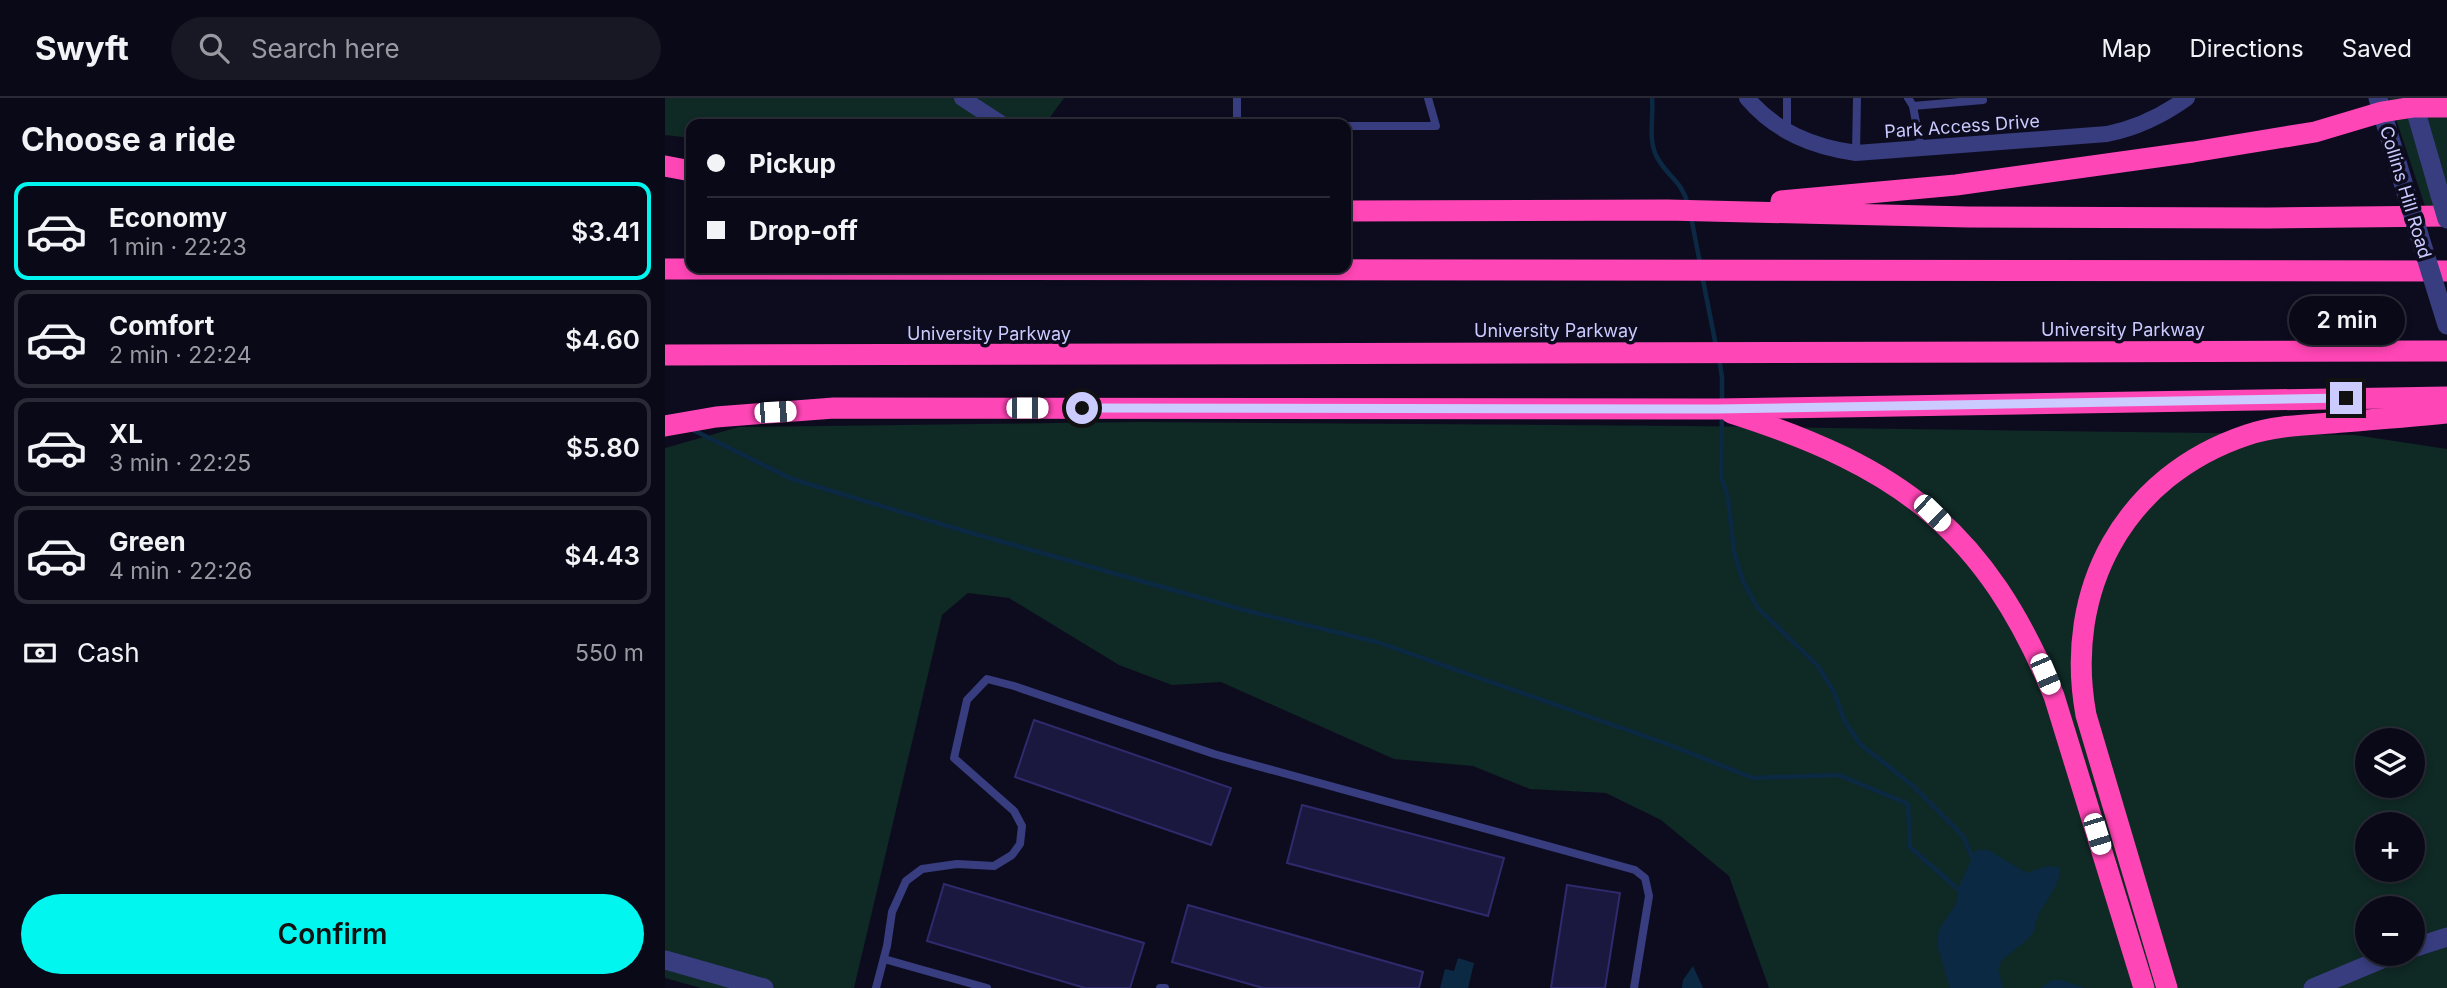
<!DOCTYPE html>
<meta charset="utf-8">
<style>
body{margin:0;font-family:Inter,sans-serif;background:#181724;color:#f1f3f6;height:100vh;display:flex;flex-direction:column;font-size:26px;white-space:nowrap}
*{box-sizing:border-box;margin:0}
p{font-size:23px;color:#999aa1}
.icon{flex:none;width:38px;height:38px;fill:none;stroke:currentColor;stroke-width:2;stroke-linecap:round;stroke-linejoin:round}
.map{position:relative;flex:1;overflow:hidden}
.drawer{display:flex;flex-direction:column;background:#0a0917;width:665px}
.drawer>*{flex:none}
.top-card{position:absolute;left:21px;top:21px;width:665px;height:154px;border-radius:14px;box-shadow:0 4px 10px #0003,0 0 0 2px #2a2a36;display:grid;align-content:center;height:154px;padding:0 21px;background:#0a0917}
.fabs{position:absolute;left:1690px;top:630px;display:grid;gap:14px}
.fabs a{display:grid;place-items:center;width:70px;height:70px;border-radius:50%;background:#0a0917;box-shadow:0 4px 10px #0003,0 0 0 2px #2a2a36;font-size:35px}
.end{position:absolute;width:32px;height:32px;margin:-16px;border:9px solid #cbcbff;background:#111;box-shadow:0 0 0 4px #111}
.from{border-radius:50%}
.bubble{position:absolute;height:49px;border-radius:24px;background:#0a0917;box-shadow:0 4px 10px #0003,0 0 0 2px #2a2a36;font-size:23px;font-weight:600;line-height:49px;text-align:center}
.car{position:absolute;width:21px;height:42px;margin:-21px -10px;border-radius:9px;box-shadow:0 0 5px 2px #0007;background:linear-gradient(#fff 24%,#345 0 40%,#fff 0 76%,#345 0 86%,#fff 0)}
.top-card b{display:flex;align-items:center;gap:24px;height:66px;font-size:26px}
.top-card b+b{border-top:2px solid #2a2a36}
.top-card i{width:18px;height:18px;background:#f1f3f6}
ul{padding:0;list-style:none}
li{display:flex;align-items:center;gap:21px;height:98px;margin:0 14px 10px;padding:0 7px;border:4px solid #2a2a36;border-radius:14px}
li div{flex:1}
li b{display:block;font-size:26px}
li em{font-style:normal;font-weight:600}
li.active{border-color:#00f6ef}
li>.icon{width:63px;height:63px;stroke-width:1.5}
h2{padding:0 21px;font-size:32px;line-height:84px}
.pay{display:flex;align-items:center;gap:18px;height:77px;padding:0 21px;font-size:26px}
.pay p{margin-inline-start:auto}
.cta{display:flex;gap:14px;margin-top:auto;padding:14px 21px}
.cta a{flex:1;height:80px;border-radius:42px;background:#00f6ef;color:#111;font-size:28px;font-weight:600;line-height:80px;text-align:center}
header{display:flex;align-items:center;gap:42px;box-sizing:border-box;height:98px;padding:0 35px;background:#0a0917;border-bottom:2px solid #2a2a36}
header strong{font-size:33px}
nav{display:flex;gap:38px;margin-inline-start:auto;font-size:24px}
.search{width:490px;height:63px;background:#181724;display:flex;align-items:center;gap:18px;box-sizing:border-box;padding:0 24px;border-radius:38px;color:#999aa1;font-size:26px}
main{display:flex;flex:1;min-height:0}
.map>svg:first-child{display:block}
</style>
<header>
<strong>Swyft</strong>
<div class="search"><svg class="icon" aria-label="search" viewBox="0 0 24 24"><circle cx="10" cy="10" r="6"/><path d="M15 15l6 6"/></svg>Search here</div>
<nav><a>Map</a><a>Directions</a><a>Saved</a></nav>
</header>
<main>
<section class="drawer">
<h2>Choose a ride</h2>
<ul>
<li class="active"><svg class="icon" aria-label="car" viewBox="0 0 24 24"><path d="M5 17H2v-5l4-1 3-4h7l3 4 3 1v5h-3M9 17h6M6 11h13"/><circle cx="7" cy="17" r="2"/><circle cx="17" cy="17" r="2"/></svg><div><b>Economy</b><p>1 min · 22:23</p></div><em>$3.41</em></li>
<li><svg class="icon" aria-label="car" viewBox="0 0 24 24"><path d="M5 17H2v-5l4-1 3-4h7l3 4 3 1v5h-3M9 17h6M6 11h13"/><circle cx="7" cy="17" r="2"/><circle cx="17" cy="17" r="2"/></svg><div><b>Comfort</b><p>2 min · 22:24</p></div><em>$4.60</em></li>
<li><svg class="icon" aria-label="car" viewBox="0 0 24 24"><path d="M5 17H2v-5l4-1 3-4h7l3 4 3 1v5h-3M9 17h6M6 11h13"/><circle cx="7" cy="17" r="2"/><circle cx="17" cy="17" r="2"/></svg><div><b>XL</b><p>3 min · 22:25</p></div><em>$5.80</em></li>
<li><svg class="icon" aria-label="car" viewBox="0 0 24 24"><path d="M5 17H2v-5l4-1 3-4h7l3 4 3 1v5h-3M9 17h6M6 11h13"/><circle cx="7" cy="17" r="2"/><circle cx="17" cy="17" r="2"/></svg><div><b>Green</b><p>4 min · 22:26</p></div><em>$4.43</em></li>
</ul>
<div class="pay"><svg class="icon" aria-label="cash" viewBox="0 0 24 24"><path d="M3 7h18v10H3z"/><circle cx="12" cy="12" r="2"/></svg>Cash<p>550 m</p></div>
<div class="cta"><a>Confirm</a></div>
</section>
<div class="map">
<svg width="1782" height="890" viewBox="0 0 1782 890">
<rect width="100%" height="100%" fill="#0d0c1f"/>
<!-- green -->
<g fill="#0f2925" fill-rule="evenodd">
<polygon points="0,0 399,0 380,26 26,26 26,40 0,37"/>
<polygon points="1724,0 1782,0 1782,119 1765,123"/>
<path d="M 477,324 L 1025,328 L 1690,337 L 1782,351 L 1782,890 L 1104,890 L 1064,778 L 996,722 L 941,695 L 865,691 L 808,668 L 729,661 L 556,584 L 507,587 L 454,567 L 344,500 L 303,495 L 277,517 L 189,890 L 36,890 L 0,880 L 0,350 L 74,329 ZM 1703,642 L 1748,642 L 1748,688 L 1703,688 ZM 1703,726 L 1748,726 L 1748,772 L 1703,772 ZM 1703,810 L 1748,810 L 1748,856 L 1703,856 Z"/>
</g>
<!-- water -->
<g fill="#0c2944">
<polygon points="1311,752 1323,752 1362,775 1382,768 1395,769 1393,784 1373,817 1369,833 1363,841 1337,862 1333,871 1338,890 1285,890 1272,847 1274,831 1291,806 1295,786"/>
<polygon points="793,860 809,865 803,890 775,890 780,871 789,873"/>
<polygon points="1028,868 1038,890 1017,890 1018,882"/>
<polygon points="1387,882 1396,882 1420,890 1376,890"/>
</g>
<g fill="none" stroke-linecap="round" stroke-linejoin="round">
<!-- stream -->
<g stroke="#0c2944" stroke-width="4.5">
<path d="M 987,0 C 989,20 982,43 993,61 C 1004,80 1017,83 1023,107"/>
<polyline points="1026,119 1035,165"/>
<polyline points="1037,177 1051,248"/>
<polyline points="1054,260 1057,279 1057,303"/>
<polyline points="1057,315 1056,378 1063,400 1069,454 1078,483 1092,509 1153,568 1169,594 1179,622 1195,646 1247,687 1298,738 1308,761"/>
<polyline points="26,331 127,381 296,432 579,512 712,544 1002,646 1088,680 1174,677 1243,706 1245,749 1294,792"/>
</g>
</g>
<!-- building -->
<g fill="#1b1840" stroke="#2f2a6c" stroke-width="2">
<polygon points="369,622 566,690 546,747 350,679"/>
<polygon points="637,707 839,760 823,818 622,765"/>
<polygon points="279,786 479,845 465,890 420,890 262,843"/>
<polygon points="902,787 955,795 940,890 886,890"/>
<polygon points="523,807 758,874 754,890 598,890 507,864"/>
</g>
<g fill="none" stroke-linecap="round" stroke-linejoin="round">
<!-- service -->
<g stroke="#373d7e" stroke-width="8">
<polyline points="1122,0 1122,34"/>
<polyline points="1243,0 1248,8 1256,51"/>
<polyline points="1248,8 1318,2"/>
<polyline points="572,26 572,0"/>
<polyline points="681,28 771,28 763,0"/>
<polyline points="1191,55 1192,0"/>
<polyline points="219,861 322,890"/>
<polyline points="211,890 222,848 227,814 241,783 257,771 292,766 329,768 347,757 355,746 357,728 349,713 289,660 302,602 322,581 349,588 549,656 970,772 980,780 984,798 969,890"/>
<polyline points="495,890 500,890"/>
</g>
<!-- minor -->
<g stroke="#373d7e" stroke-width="16">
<polyline points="297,0 337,26"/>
<path d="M 1082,0 C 1111,34 1148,49 1191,55 L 1442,36 C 1472,30 1497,18 1522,0"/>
</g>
<!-- tertiary -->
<g stroke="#373d7e" stroke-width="19">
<polyline points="1713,0 1742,98"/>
<polyline points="1747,0 1775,97"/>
<polyline points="1748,850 1782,839"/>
<polyline points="0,862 99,890"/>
<polyline points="1648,890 1729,856"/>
</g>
<!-- motorway -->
<g stroke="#ff46b6" stroke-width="21">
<polyline points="0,68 26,73"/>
<polyline points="1116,103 1291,87 1528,54 1650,34 1717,14 1749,9 1782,9"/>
<polyline points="681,113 1002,112 1303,119 1603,120 1782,118"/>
<polyline points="0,171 1782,173"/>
<polyline points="0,257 1782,253"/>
<path d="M 1066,315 C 1235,369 1320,431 1389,598 L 1479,890"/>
<polyline points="0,328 51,319 169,310 1051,311 1782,299"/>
<path d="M 1502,890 L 1421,617 C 1398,492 1459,378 1582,337 C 1608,328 1638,327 1666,325 C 1704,322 1743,319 1782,315"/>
</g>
<!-- tertiary-bridge -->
<g stroke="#373d7e" stroke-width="19">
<polyline points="1775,97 1782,121"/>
<polyline points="1742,98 1782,227"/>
</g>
</g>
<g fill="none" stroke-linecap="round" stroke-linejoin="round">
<!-- route -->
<polyline stroke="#cbcbff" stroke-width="9" points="417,310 1051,311 1681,300"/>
</g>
<g text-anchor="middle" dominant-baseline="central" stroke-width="7" stroke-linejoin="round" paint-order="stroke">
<!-- street labels -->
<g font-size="18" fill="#cbcbff" stroke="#0d0c1f">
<text transform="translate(1297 28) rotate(-4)">Park Access Drive</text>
<text transform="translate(1741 94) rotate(73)">Collins Hill Road</text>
<text x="1458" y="231">University Parkway</text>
<text x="891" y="232">University Parkway</text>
<text x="324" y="235">University Parkway</text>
</g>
</g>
</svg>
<div class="fabs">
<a><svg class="icon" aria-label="layers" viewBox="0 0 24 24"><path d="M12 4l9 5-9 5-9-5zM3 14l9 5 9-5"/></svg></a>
<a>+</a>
<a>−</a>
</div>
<i class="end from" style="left:417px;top:310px"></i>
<i class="end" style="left:1681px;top:300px"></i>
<div class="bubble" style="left:1624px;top:198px;width:116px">2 min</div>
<i class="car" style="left:362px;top:310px;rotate:90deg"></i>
<i class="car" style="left:110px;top:314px;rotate:87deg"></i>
<i class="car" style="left:1267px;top:415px;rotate:134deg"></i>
<i class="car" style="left:1380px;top:576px;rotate:157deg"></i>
<i class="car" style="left:1432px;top:736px;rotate:163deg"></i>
<div class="top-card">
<b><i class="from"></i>Pickup</b>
<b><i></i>Drop-off</b>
</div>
</div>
</main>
